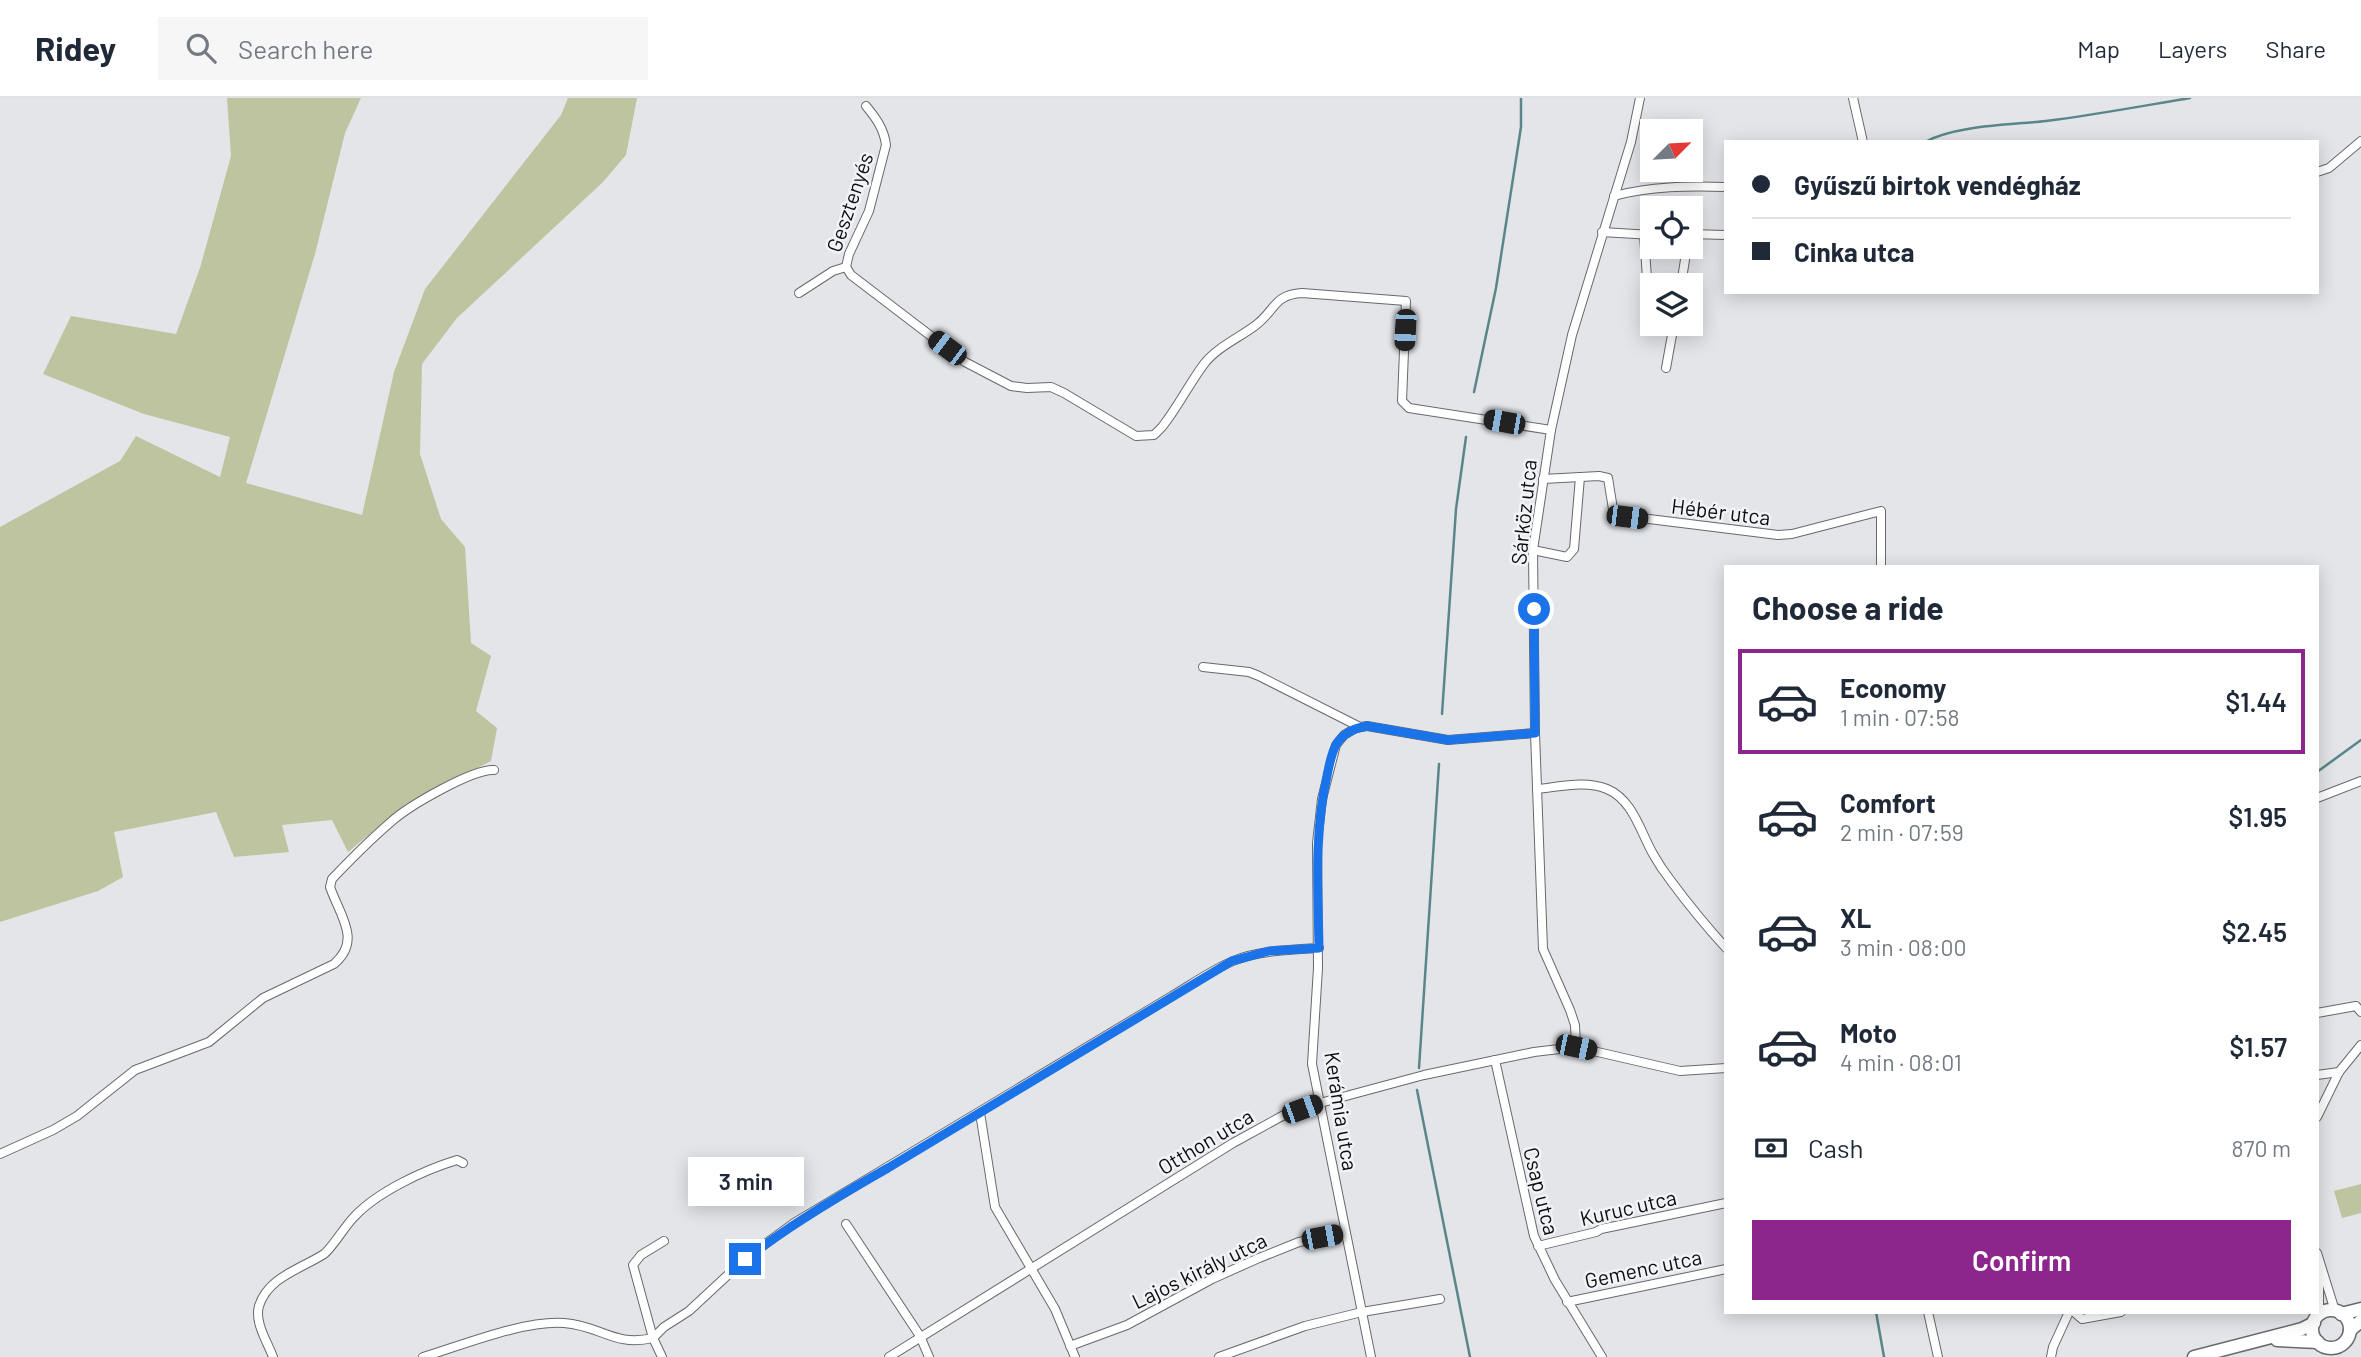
<!DOCTYPE html>
<meta charset="utf-8">
<style>
body{margin:0;font-family:Barlow,sans-serif;background:#f6f6f7;color:#1f2937;height:100vh;display:flex;flex-direction:column;font-size:26px;white-space:nowrap}
*{box-sizing:border-box;margin:0}
p{font-size:23px;color:#747a83}
.icon{flex:none;width:38px;height:38px;fill:none;stroke:currentColor;stroke-width:2;stroke-linecap:round;stroke-linejoin:round}
.map{position:relative;flex:1;overflow:hidden}
.details{position:absolute;left:1724px;top:467px;width:595px;height:749px;display:flex;flex-direction:column;background:#fff;border-radius:0px;box-shadow:0 4px 18px #0003}
.details>*{flex:none}
.guide{position:absolute;left:1724px;top:42px;width:595px;height:154px;border-radius:0px;box-shadow:0 4px 18px #0003;display:grid;align-content:center;height:154px;padding:0 28px;background:#fff}
.needle{width:46px;rotate:66deg}
.fabs{position:absolute;left:1640px;top:21px;display:grid;gap:14px}
.fabs a{display:grid;place-items:center;width:63px;height:63px;border-radius:0px;background:#fff;box-shadow:0 4px 18px #0003;font-size:35px}
.end{position:absolute;width:32px;height:32px;margin:-16px;border:9px solid #1a73e8;background:#fff;box-shadow:0 0 0 4px #fff}
.from{border-radius:50%}
.bubble{position:absolute;height:49px;border-radius:0px;background:#fff;box-shadow:0 4px 18px #0003;font-size:23px;font-weight:600;line-height:49px;text-align:center}
.car{position:absolute;width:21px;height:42px;margin:-21px -10px;border-radius:9px;box-shadow:0 0 5px 2px #0007;background:linear-gradient(#222 24%,#8ab4d8 0 40%,#222 0 76%,#8ab4d8 0 86%,#222 0)}
.guide b{display:flex;align-items:center;gap:24px;height:66px;font-size:26px}
.guide b+b{border-top:2px solid #e0e1e3}
.guide i{width:18px;height:18px;background:#1f2937}
ul{padding:0;list-style:none}
li{display:flex;align-items:center;gap:21px;height:105px;margin:0 14px 10px;padding:0 14px;border:4px solid transparent;border-radius:0px}
li div{flex:1}
li b{display:block;font-size:26px}
li em{font-style:normal;font-weight:600}
li.active{border-color:#8d268c}
li>.icon{width:63px;height:63px;stroke-width:1.5}
h2{padding:0 28px;font-size:32px;line-height:84px}
.pay{display:flex;align-items:center;gap:18px;height:77px;padding:0 28px;font-size:26px}
.pay p{margin-inline-start:auto}
.action{display:flex;gap:14px;margin-top:auto;padding:14px 28px}
.action a{flex:1;height:80px;border-radius:0px;background:#8d268c;color:#fff;font-size:28px;font-weight:600;line-height:80px;text-align:center}
header{display:flex;align-items:center;gap:42px;box-sizing:border-box;height:98px;padding:0 35px;background:#fff;border-bottom:2px solid #e0e1e3}
header strong{font-size:33px}
nav{display:flex;gap:38px;margin-inline-start:auto;font-size:24px}
.search{width:490px;height:63px;background:#f6f6f7;display:flex;align-items:center;gap:18px;box-sizing:border-box;padding:0 24px;border-radius:0px;color:#747a83;font-size:26px}
.map>svg:first-child{display:block}
</style>
<header>
<strong>Ridey</strong>
<div class="search"><svg class="icon" aria-label="search" viewBox="0 0 24 24"><circle cx="10" cy="10" r="6"/><path d="M15 15l6 6"/></svg>Search here</div>
<nav><a>Map</a><a>Layers</a><a>Share</a></nav>
</header>
<div class="map">
<svg width="2361" height="1259" viewBox="0 0 2361 1259">
<rect width="100%" height="100%" fill="#e4e5e9"/>
<!-- green -->
<g fill="#bec49f">
<polygon points="227,0 361,0 345,35 315,156 246,385 362,417 394,274 425,191 561,17 568,0 637,0 626,57 603,84 457,220 422,266 420,356 441,421 465,449 471,545 491,558 476,613 497,630 491,663 406,706 348,754 332,722 282,727 289,754 234,759 216,714 114,734 123,779 98,793 0,824 0,429 120,363 136,338 220,379 230,339 144,316 43,276 71,218 176,236 200,170 231,58"/>
<polygon points="2361,1086 2361,1115 2342,1120 2334,1093"/>
</g>
<g fill="none" stroke-linecap="round" stroke-linejoin="round">
<!-- stream -->
<g stroke="#598789" stroke-width="2.5">
<path d="M 1925,44 C 1956,27 2011,27 2046,23 C 2094,17 2142,8 2190,0"/>
<polyline points="1474,294 1496,190 1521,29 1521,0"/>
<polyline points="1442,616 1456,411 1466,339"/>
<polyline points="2317,674 2361,642"/>
<polyline points="1419,970 1439,666"/>
<polyline points="1417,992 1470,1259"/>
<polyline points="1876,1214 1884,1259"/>
</g>
<defs>
<g id="street">
<polyline points="1853,0 1863,44"/>
<polyline points="2317,74 2329,70 2361,43"/>
<path d="M 1614,98 C 1651,88 1688,88 1726,89"/>
<polyline points="1602,134 1652,137"/>
<polyline points="1690,136 1726,137"/>
<polyline points="1644,137 1647,180 1673,187"/>
<path d="M 846,169 L 851,177 L 965,264 L 1011,288 L 1027,290 L 1051,289 L 1064,295 L 1136,338 L 1154,337 L 1162,329 C 1178,309 1189,286 1204,266 C 1217,249 1239,240 1256,227 C 1276,212 1273,197 1302,195 L 1406,203 L 1402,303 L 1409,310 L 1551,332"/>
<path d="M 846,169 L 849,156 L 869,113 L 886,47 C 884,31 876,20 866,8"/>
<polyline points="1681,187 1687,149"/>
<polyline points="799,195 833,173 846,169"/>
<polyline points="1666,270 1674,226"/>
<polyline points="1543,381 1599,378 1608,380 1613,411 1617,417 1778,437 1792,436 1881,413 1881,469"/>
<polyline points="1533,452 1567,459 1574,451 1580,379"/>
<polyline points="1203,569 1249,574 1259,578 1360,629"/>
<path d="M 1537,691 C 1559,689 1585,682 1607,691 C 1633,702 1640,733 1653,756 C 1658,765 1664,774 1671,783 C 1688,806 1706,828 1726,850"/>
<polyline points="2317,700 2361,683"/>
<polyline points="2317,915 2356,908 2361,914"/>
<polyline points="1576,949 1575,927 1570,912 1543,851 1535,635 1533,452 1551,332 1572,237 1631,44 1640,0"/>
<polyline points="1495,962 1534,1138 1555,1182 1602,1259"/>
<polyline points="2317,977 2339,974"/>
<polyline points="980,1015 995,1109 1055,1211 1075,1259"/>
<polyline points="2317,1019 2339,974 2361,947"/>
<path d="M 0,1056 L 53,1032 L 77,1018 L 135,972 L 209,944 L 263,900 L 334,866 C 362,842 340,818 330,789 L 332,781 C 351,761 371,741 392,723 C 409,708 472,671 494,672"/>
<polyline points="846,1126 920,1238 929,1259"/>
<polyline points="1538,1148 1596,1134 1601,1131 1726,1105"/>
<polyline points="2317,1155 2335,1213"/>
<polyline points="2319,1172 2319,1217"/>
<polyline points="1567,1204 1726,1171"/>
<polyline points="1928,1214 1938,1259"/>
<polyline points="2074,1214 2082,1221 2121,1214"/>
<path d="M 653,1240 L 664,1229 L 689,1213 L 745,1161 L 794,1125 L 1172,898 C 1192,886 1212,872 1233,863 C 1260,852 1290,852 1319,850"/>
<polyline points="1070,1248 1127,1227 1212,1181 1259,1160 1299,1144 1345,1135"/>
<path d="M 273,1259 C 268,1245 254,1224 259,1208 C 268,1179 301,1171 324,1156 C 332,1150 345,1128 354,1119 C 377,1094 424,1072 457,1062 L 463,1065"/>
<path d="M 423,1259 C 463,1247 524,1222 564,1225 C 602,1228 614,1249 653,1240"/>
<polyline points="662,1259 653,1240 633,1167 641,1157 664,1143"/>
<polyline points="889,1259 1233,1045 1284,1017 1320,1005 1424,977 1534,954 1576,949 1680,973 1726,970"/>
<polyline points="1219,1259 1305,1228 1362,1214 1440,1201"/>
<polyline points="1371,1259 1312,966 1318,870 1317,745 1322,701 1336,647 1344,637 1356,630 1367,628 1448,642 1535,635"/>
<polyline points="2051,1259 2053,1249 2069,1214"/>
</g>
<g id="secondary">
<polyline points="2341,1216 2361,1211"/>
<polyline points="2350,1232 2361,1223"/>
</g>
<g id="primary">
<circle cx="2331" cy="1231" r="19"/>
<polyline points="2277,1242 2318,1244"/>
<polyline points="2194,1259 2302,1231 2314,1225"/>
</g>
</defs>
<!-- street casing -->
<use href="#street" stroke="#68696d" stroke-width="10"/>
<!-- secondary casing -->
<use href="#secondary" stroke="#68696d" stroke-width="15"/>
<!-- primary casing -->
<use href="#primary" stroke="#68696d" stroke-width="15"/>
<!-- street -->
<use href="#street" stroke="#fff" stroke-width="8"/>
<!-- secondary -->
<use href="#secondary" stroke="#fff" stroke-width="12"/>
<!-- primary -->
<use href="#primary" stroke="#fff" stroke-width="12"/>
</g>
<g fill="none" stroke-linecap="round" stroke-linejoin="round">
<!-- route -->
<path stroke="#1a73e8" stroke-width="9" d="M 745,1161 C 791,1127 838,1098 888,1070 L 1232,863 L 1269,853 L 1319,850 C 1318,792 1314,735 1327,678 C 1329,668 1331,656 1336,647 C 1343,635 1354,630 1367,628 L 1448,642 L 1535,635 L 1534,511"/>
</g>
<g text-anchor="middle" dominant-baseline="central" stroke-width="5" stroke-linejoin="round" paint-order="stroke">
<!-- street labels -->
<g font-size="21" fill="#0c0c0d" stroke="#f1f3f7">
<text transform="translate(849 104) rotate(-71)">Gesztenyés</text>
<text transform="translate(1721 413) rotate(7)">Hébér utca</text>
<text transform="translate(1523 414) rotate(-84)">Sárköz utca</text>
<text transform="translate(1342 1013) rotate(81)">Kerámia utca</text>
<text transform="translate(1205 1043) rotate(-31)">Otthon utca</text>
<text transform="translate(1542 1093) rotate(76)">Csap utca</text>
<text transform="translate(1628 1109) rotate(-13)">Kuruc utca</text>
<text transform="translate(1643 1170) rotate(-12)">Gemenc utca</text>
<text transform="translate(1199 1172) rotate(-26)">Lajos király utca</text>
</g>
</g>
</svg>
<div class="fabs">
<a><svg class="needle" viewBox="-14 -14 28 28"><path d="M0-13l5 13h-10z" fill="#e53935"/><path d="M0 13l5-13h-10z" fill="#747a83"/></svg></a>
<a><svg class="icon" aria-label="locate" viewBox="0 0 24 24"><circle cx="12" cy="12" r="6"/><path d="M12 2v4M12 18v4M2 12h4M18 12h4"/></svg></a>
<a><svg class="icon" aria-label="layers" viewBox="0 0 24 24"><path d="M12 4l9 5-9 5-9-5zM3 14l9 5 9-5"/></svg></a>
</div>
<i class="end from" style="left:1534px;top:511px"></i>
<i class="end" style="left:745px;top:1161px"></i>
<div class="bubble" style="left:688px;top:1059px;width:116px">3 min</div>
<i class="car" style="left:1405px;top:232px;rotate:183deg"></i>
<i class="car" style="left:947px;top:250px;rotate:307deg"></i>
<i class="car" style="left:1504px;top:324px;rotate:280deg"></i>
<i class="car" style="left:1627px;top:419px;rotate:97deg"></i>
<i class="car" style="left:1576px;top:949px;rotate:102deg"></i>
<i class="car" style="left:1302px;top:1011px;rotate:70deg"></i>
<i class="car" style="left:1322px;top:1139px;rotate:79deg"></i>
<div class="guide">
<b><i class="from"></i>Gyűszű birtok vendégház</b>
<b><i></i>Cinka utca</b>
</div>
<section class="details">
<h2>Choose a ride</h2>
<ul>
<li class="active"><svg class="icon" aria-label="car" viewBox="0 0 24 24"><path d="M5 17H2v-5l4-1 3-4h7l3 4 3 1v5h-3M9 17h6M6 11h13"/><circle cx="7" cy="17" r="2"/><circle cx="17" cy="17" r="2"/></svg><div><b>Economy</b><p>1 min · 07:58</p></div><em>$1.44</em></li>
<li><svg class="icon" aria-label="car" viewBox="0 0 24 24"><path d="M5 17H2v-5l4-1 3-4h7l3 4 3 1v5h-3M9 17h6M6 11h13"/><circle cx="7" cy="17" r="2"/><circle cx="17" cy="17" r="2"/></svg><div><b>Comfort</b><p>2 min · 07:59</p></div><em>$1.95</em></li>
<li><svg class="icon" aria-label="car" viewBox="0 0 24 24"><path d="M5 17H2v-5l4-1 3-4h7l3 4 3 1v5h-3M9 17h6M6 11h13"/><circle cx="7" cy="17" r="2"/><circle cx="17" cy="17" r="2"/></svg><div><b>XL</b><p>3 min · 08:00</p></div><em>$2.45</em></li>
<li><svg class="icon" aria-label="car" viewBox="0 0 24 24"><path d="M5 17H2v-5l4-1 3-4h7l3 4 3 1v5h-3M9 17h6M6 11h13"/><circle cx="7" cy="17" r="2"/><circle cx="17" cy="17" r="2"/></svg><div><b>Moto</b><p>4 min · 08:01</p></div><em>$1.57</em></li>
</ul>
<div class="pay"><svg class="icon" aria-label="cash" viewBox="0 0 24 24"><path d="M3 7h18v10H3z"/><circle cx="12" cy="12" r="2"/></svg>Cash<p>870 m</p></div>
<div class="action"><a>Confirm</a></div>
</section>
</div>
